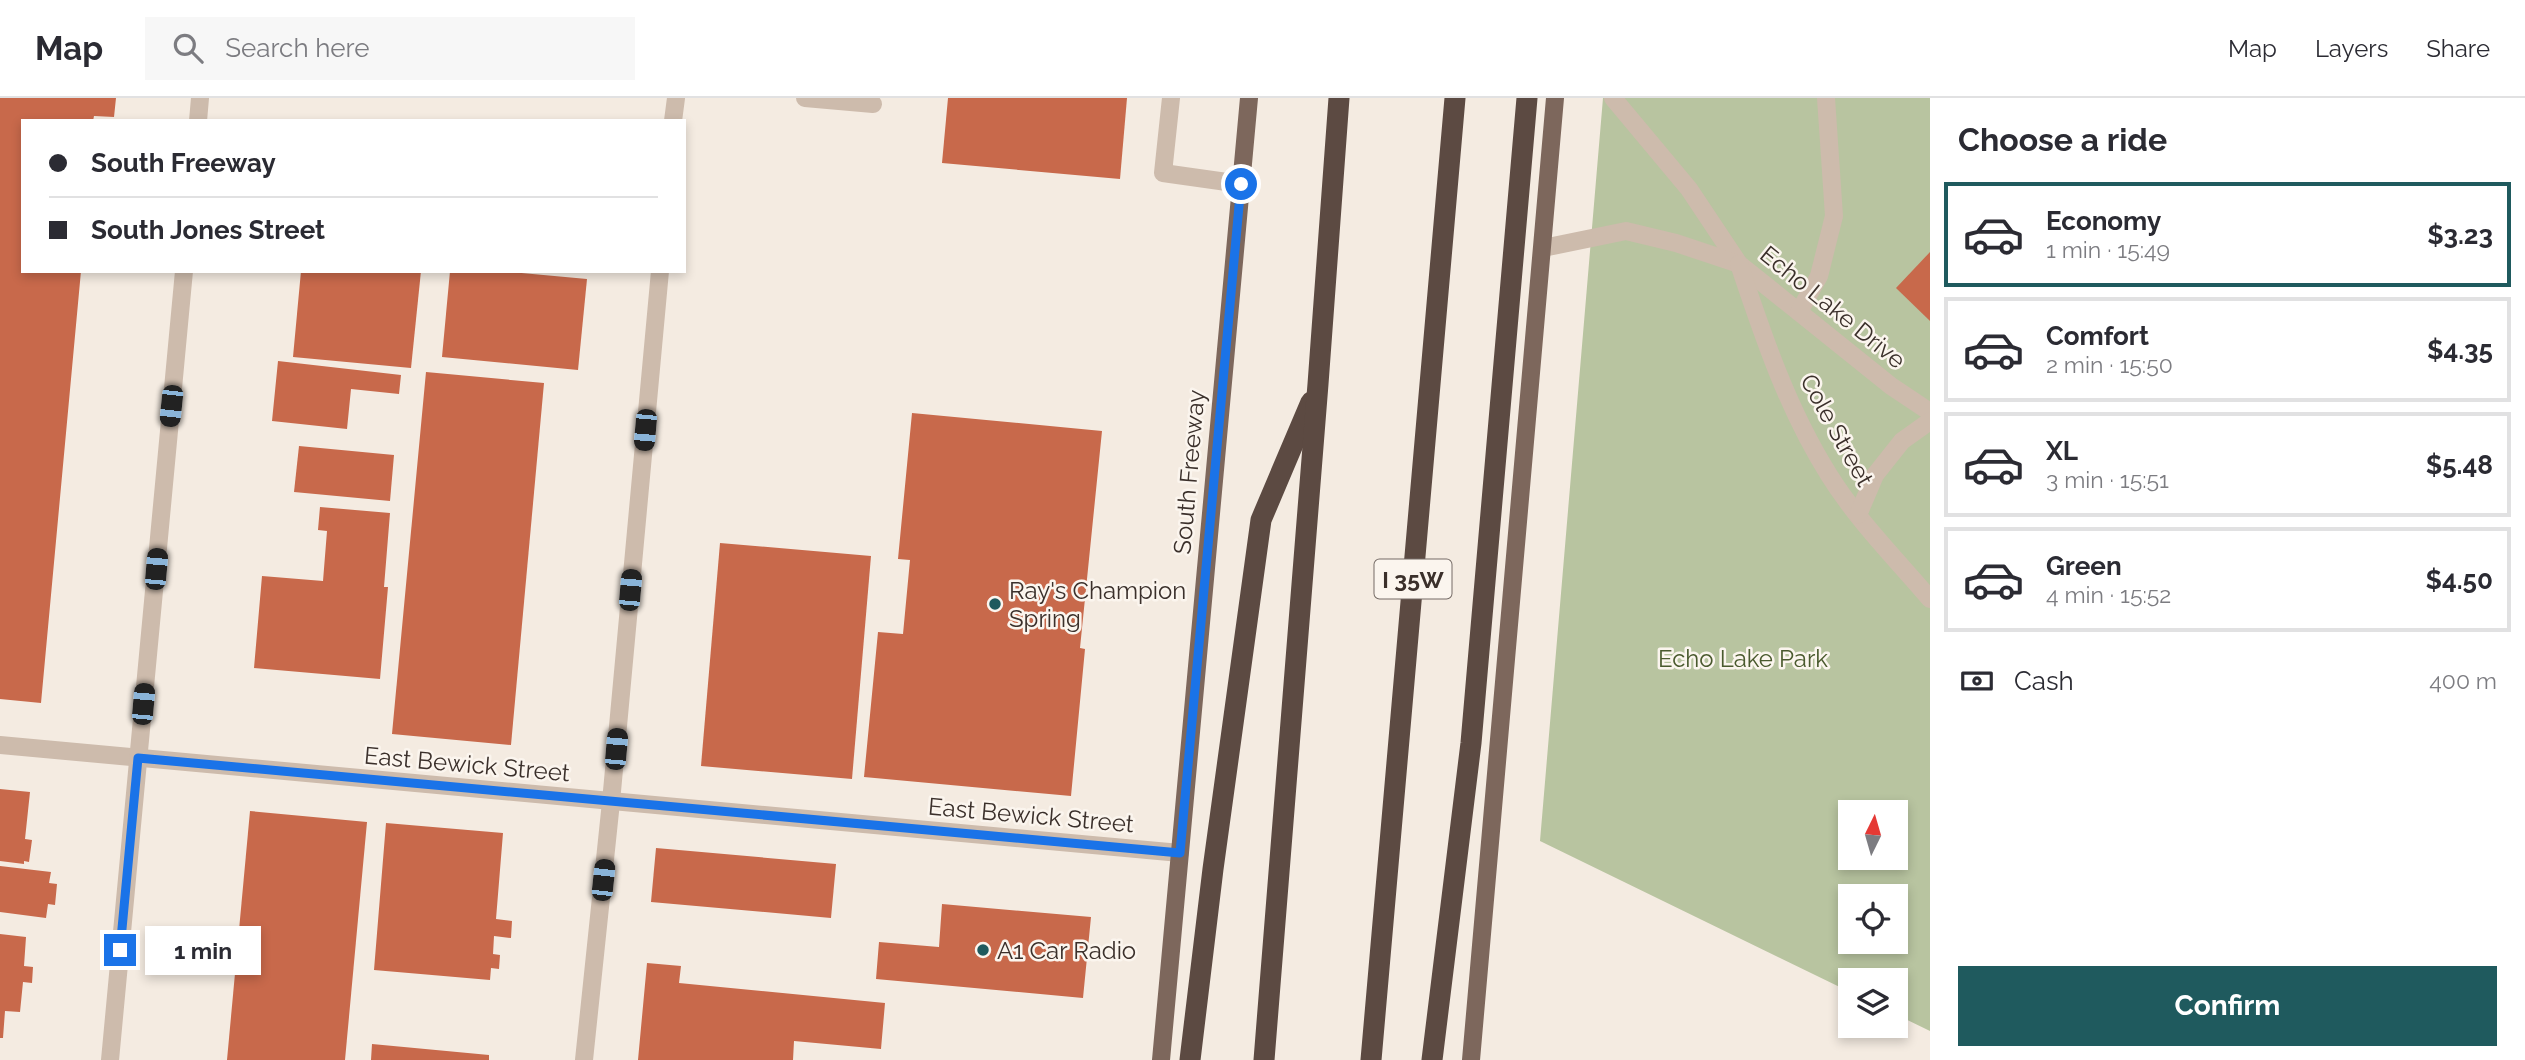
<!DOCTYPE html>
<meta charset="utf-8">
<style>
body{margin:0;font-family:Raleway,sans-serif;background:#f7f7f7;color:#2b2b33;height:100vh;display:flex;flex-direction:column;font-size:26px;white-space:nowrap}
*{box-sizing:border-box;margin:0}
p{font-size:23px;color:#7c7c81}
.icon{flex:none;width:38px;height:38px;fill:none;stroke:currentColor;stroke-width:2;stroke-linecap:round;stroke-linejoin:round}
.map{position:relative;flex:1;overflow:hidden}
.side{display:flex;flex-direction:column;background:#fff;width:595px}
.side>*{flex:none}
.hud{position:absolute;left:21px;top:21px;width:665px;height:154px;border-radius:0px;box-shadow:0 4px 10px #0003;display:grid;align-content:center;height:154px;padding:0 28px;background:#fff}
.needle{width:46px;rotate:5deg}
.fabs{position:absolute;left:1838px;top:702px;display:grid;gap:14px}
.fabs a{display:grid;place-items:center;width:70px;height:70px;border-radius:0px;background:#fff;box-shadow:0 4px 10px #0003;font-size:35px}
.end{position:absolute;width:32px;height:32px;margin:-16px;border:9px solid #1a73e8;background:#fff;box-shadow:0 0 0 4px #fff}
.from{border-radius:50%}
.bubble{position:absolute;height:49px;border-radius:0px;background:#fff;box-shadow:0 4px 10px #0003;font-size:23px;font-weight:700;line-height:49px;text-align:center}
.car{position:absolute;width:21px;height:42px;margin:-21px -10px;border-radius:9px;box-shadow:0 0 5px 2px #0007;background:linear-gradient(#222 24%,#8ab4d8 0 40%,#222 0 76%,#8ab4d8 0 86%,#222 0)}
.hud b{display:flex;align-items:center;gap:24px;height:66px;font-size:26px}
.hud b+b{border-top:2px solid #e1e1e2}
.hud i{width:18px;height:18px;background:#2b2b33}
ul{padding:0;list-style:none}
li{display:flex;align-items:center;gap:21px;height:105px;margin:0 14px 10px;padding:0 14px;border:4px solid #e1e1e2;border-radius:0px}
li div{flex:1}
li b{display:block;font-size:26px}
li em{font-style:normal;font-weight:700}
li.on{border-color:#1f5a5e}
li>.icon{width:63px;height:63px;stroke-width:1.5}
h2{padding:0 28px;font-size:32px;line-height:84px}
.pay{display:flex;align-items:center;gap:18px;height:77px;padding:0 28px;font-size:26px}
.pay p{margin-inline-start:auto}
.button{display:flex;gap:14px;margin-top:auto;padding:14px 28px}
.button a{flex:1;height:80px;border-radius:0px;background:#1f5a5e;color:#fff;font-size:28px;font-weight:700;line-height:80px;text-align:center}
header{display:flex;align-items:center;gap:42px;box-sizing:border-box;height:98px;padding:0 35px;background:#fff;border-bottom:2px solid #e1e1e2}
header strong{font-size:33px}
nav{display:flex;gap:38px;margin-inline-start:auto;font-size:24px}
.search{width:490px;height:63px;background:#f7f7f7;display:flex;align-items:center;gap:18px;box-sizing:border-box;padding:0 24px;border-radius:0px;color:#7c7c81;font-size:26px}
main{display:flex;flex:1;min-height:0}
.map>svg:first-child{display:block}
</style>
<header>
<strong>Map</strong>
<div class="search"><svg class="icon" aria-label="search" viewBox="0 0 24 24"><circle cx="10" cy="10" r="6"/><path d="M15 15l6 6"/></svg>Search here</div>
<nav><a>Map</a><a>Layers</a><a>Share</a></nav>
</header>
<main>
<div class="map">
<svg width="1930" height="962" viewBox="0 0 1930 962">
<rect width="100%" height="100%" fill="#f4ebe1"/>
<!-- green -->
<path fill="#b8c4a0" fill-rule="evenodd" d="M 1603,0 L 1930,0 L 1930,933 L 1895,916 L 1895,882 L 1850,882 L 1850,894 L 1540,743 ZM 1850,714 L 1895,714 L 1895,760 L 1850,760 ZM 1850,798 L 1895,798 L 1895,844 L 1850,844 Z"/>
<!-- building -->
<g fill="#c8694b">
<polygon points="0,0 116,0 114,19 94,18 93,23 23,23 23,173 81,173 41,605 0,601"/>
<polygon points="948,0 1127,0 1120,81 942,65"/>
<polygon points="1930,154 1930,223 1896,190"/>
<polygon points="301,173 421,173 411,270 293,259"/>
<polygon points="450,173 500,173 587,181 578,272 442,259"/>
<polygon points="278,263 401,277 399,296 351,291 347,331 272,323"/>
<polygon points="426,274 544,285 511,647 392,636"/>
<polygon points="912,315 1102,333 1080,550 1085,551 1071,698 864,679 878,534 903,536 910,462 898,461"/>
<polygon points="299,348 394,357 390,403 294,394"/>
<polygon points="320,409 390,415 384,489 388,489 380,581 254,570 262,478 323,483 327,433 318,432"/>
<polygon points="720,445 871,458 852,681 701,668"/>
<polygon points="0,691 30,694 25,741 32,742 29,764 24,763 24,766 0,763"/>
<polygon points="250,713 367,724 345,962 227,962"/>
<polygon points="386,725 503,735 496,821 512,823 511,840 494,838 493,856 500,857 499,871 491,870 490,882 374,872"/>
<polygon points="656,750 836,766 831,820 651,804"/>
<polygon points="0,768 51,774 49,785 57,786 55,807 48,806 46,820 0,814"/>
<polygon points="942,806 1091,819 1083,900 876,881 879,844 939,849"/>
<polygon points="0,836 26,839 24,868 33,869 32,885 23,884 20,914 5,913 3,940 0,940"/>
<polygon points="647,865 681,868 679,885 885,905 881,951 794,943 793,962 638,962"/>
<polygon points="372,946 489,957 489,962 371,962"/>
</g>
<g fill="none" stroke-linecap="round" stroke-linejoin="round">
<!-- minor -->
<g stroke="#cdbbac" stroke-width="18">
<polyline points="805,0 873,6"/>
<polyline points="1171,0 1163,75 1241,86"/>
<polyline points="1613,0 1689,91 1739,166 1891,288 1930,314"/>
<polyline points="198,23 200,0"/>
<polyline points="673,23 676,0"/>
<polyline points="1543,150 1626,133 1676,145 1739,166"/>
<path d="M 1739,166 C 1763,238 1788,312 1829,377 C 1857,422 1896,461 1930,501"/>
<polyline points="1799,214 1819,178 1834,118 1826,0"/>
<polyline points="1858,417 1875,377 1902,343 1930,323"/>
<polyline points="0,647 1180,755"/>
<polyline points="110,962 184,173"/>
<polyline points="584,962 611,704 660,173"/>
</g>
<!-- major -->
<g stroke="#7d675c" stroke-width="18">
<polyline points="1161,962 1249,0"/>
<polyline points="1471,962 1555,0"/>
</g>
<!-- highway -->
<g stroke="#5c4a42" stroke-width="21">
<polyline points="1190,962 1213,771 1261,422 1311,304"/>
<polyline points="1264,962 1318,286 1339,0"/>
<polyline points="1371,962 1455,0"/>
<polyline points="1432,962 1471,645 1527,0"/>
</g>
</g>
<g fill="none" stroke-linecap="round" stroke-linejoin="round">
<!-- route -->
<polyline stroke="#1a73e8" stroke-width="9" points="120,852 138,660 1180,755 1241,86"/>
</g>
<!-- markers -->
<g fill="#1f5a5e" stroke="#fbf5ee" stroke-width="2.5">
<circle cx="995" cy="506" r="7"/>
<circle cx="983" cy="852" r="7"/>
</g>
<g text-anchor="middle" dominant-baseline="central" stroke-width="5" stroke-linejoin="round" paint-order="stroke">
<!-- shield labels -->
<rect fill="#fbf5ee" stroke="#756b66" stroke-width="2" x="1374.5" y="461.5" width="77" height="39" rx="5"/>
<g font-size="23" font-weight="bold" fill="#3b302b">
<text x="1413" y="481">I 35W</text>
</g>
<!-- street labels -->
<g font-size="24" fill="#3b302b" stroke="#fbf5ee">
<text transform="translate(1833 209) rotate(39)">Echo Lake Drive</text>
<text transform="translate(1837 332) rotate(61)">Cole Street</text>
<text transform="translate(1189 374) rotate(-85)">South Freeway</text>
<text transform="translate(467 666) rotate(5)">East Bewick Street</text>
<text transform="translate(1031 717) rotate(5)">East Bewick Street</text>
</g>
<!-- poi labels -->
<g font-size="24" fill="#3b302b" stroke="#fbf5ee" text-anchor="start">
<text x="1009" y="492">Ray's Champion<tspan x="1009" dy="28">Spring</tspan></text>
<text x="997" y="852">A1 Car Radio</text>
</g>
<!-- park labels -->
<g font-size="24" fill="#4a5a2e" stroke="#fbf5ee">
<text x="1743" y="560">Echo Lake Park</text>
</g>
</g>
</svg>
<div class="fabs">
<a><svg class="needle" viewBox="-14 -14 28 28"><path d="M0-13l5 13h-10z" fill="#e53935"/><path d="M0 13l5-13h-10z" fill="#7c7c81"/></svg></a>
<a><svg class="icon" aria-label="locate" viewBox="0 0 24 24"><circle cx="12" cy="12" r="6"/><path d="M12 2v4M12 18v4M2 12h4M18 12h4"/></svg></a>
<a><svg class="icon" aria-label="layers" viewBox="0 0 24 24"><path d="M12 4l9 5-9 5-9-5zM3 14l9 5 9-5"/></svg></a>
</div>
<i class="end from" style="left:1241px;top:86px"></i>
<i class="end" style="left:120px;top:852px"></i>
<div class="bubble" style="left:145px;top:828px;width:116px">1 min</div>
<i class="car" style="left:171px;top:308px;rotate:186deg"></i>
<i class="car" style="left:645px;top:332px;rotate:185deg"></i>
<i class="car" style="left:156px;top:471px;rotate:5deg"></i>
<i class="car" style="left:630px;top:492px;rotate:5deg"></i>
<i class="car" style="left:143px;top:606px;rotate:5deg"></i>
<i class="car" style="left:616px;top:651px;rotate:5deg"></i>
<i class="car" style="left:603px;top:782px;rotate:6deg"></i>
<div class="hud">
<b><i class="from"></i>South Freeway</b>
<b><i></i>South Jones Street</b>
</div>
</div>
<section class="side">
<h2>Choose a ride</h2>
<ul>
<li class="on"><svg class="icon" aria-label="car" viewBox="0 0 24 24"><path d="M5 17H2v-5l4-1 3-4h7l3 4 3 1v5h-3M9 17h6M6 11h13"/><circle cx="7" cy="17" r="2"/><circle cx="17" cy="17" r="2"/></svg><div><b>Economy</b><p>1 min · 15:49</p></div><em>$3.23</em></li>
<li><svg class="icon" aria-label="car" viewBox="0 0 24 24"><path d="M5 17H2v-5l4-1 3-4h7l3 4 3 1v5h-3M9 17h6M6 11h13"/><circle cx="7" cy="17" r="2"/><circle cx="17" cy="17" r="2"/></svg><div><b>Comfort</b><p>2 min · 15:50</p></div><em>$4.35</em></li>
<li><svg class="icon" aria-label="car" viewBox="0 0 24 24"><path d="M5 17H2v-5l4-1 3-4h7l3 4 3 1v5h-3M9 17h6M6 11h13"/><circle cx="7" cy="17" r="2"/><circle cx="17" cy="17" r="2"/></svg><div><b>XL</b><p>3 min · 15:51</p></div><em>$5.48</em></li>
<li><svg class="icon" aria-label="car" viewBox="0 0 24 24"><path d="M5 17H2v-5l4-1 3-4h7l3 4 3 1v5h-3M9 17h6M6 11h13"/><circle cx="7" cy="17" r="2"/><circle cx="17" cy="17" r="2"/></svg><div><b>Green</b><p>4 min · 15:52</p></div><em>$4.50</em></li>
</ul>
<div class="pay"><svg class="icon" aria-label="cash" viewBox="0 0 24 24"><path d="M3 7h18v10H3z"/><circle cx="12" cy="12" r="2"/></svg>Cash<p>400 m</p></div>
<div class="button"><a>Confirm</a></div>
</section>
</main>
